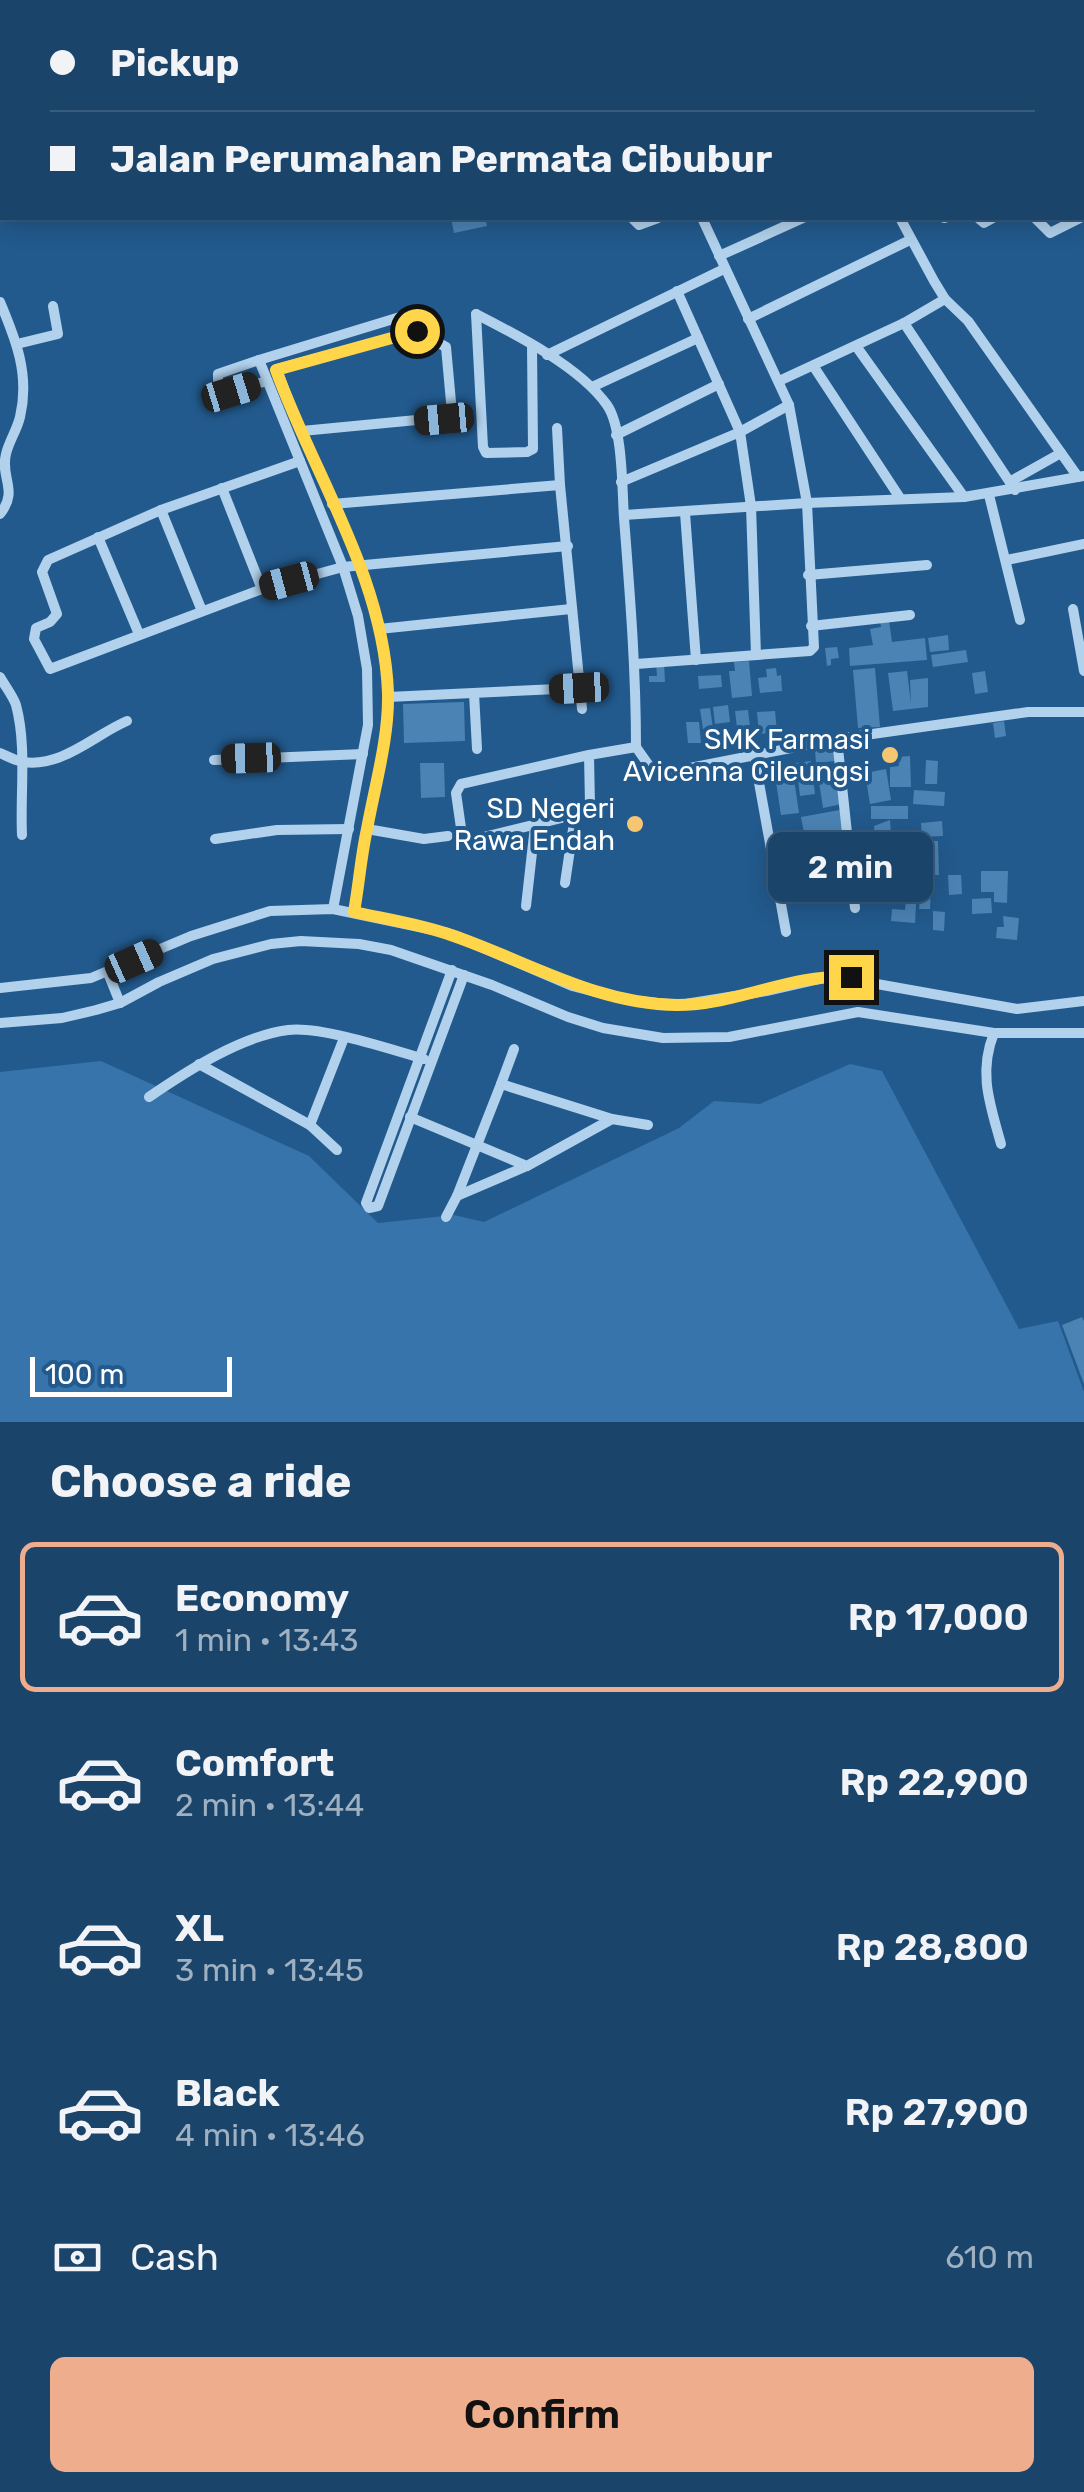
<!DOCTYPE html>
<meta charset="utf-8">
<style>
body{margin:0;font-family:Rubik,sans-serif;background:#234b70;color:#f1f3f6;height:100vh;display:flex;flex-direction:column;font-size:38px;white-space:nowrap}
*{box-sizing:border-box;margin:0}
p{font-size:32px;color:#9fb0c1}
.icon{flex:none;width:55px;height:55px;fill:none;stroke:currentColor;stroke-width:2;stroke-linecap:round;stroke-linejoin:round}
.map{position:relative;height:1422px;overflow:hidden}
.drawer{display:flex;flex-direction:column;background:#1a446a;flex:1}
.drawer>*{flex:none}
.top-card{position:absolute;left:0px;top:0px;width:1085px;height:220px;box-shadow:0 5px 25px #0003,0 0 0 2px #385c7e;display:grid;align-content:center;height:220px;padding:0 50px;background:#1a446a}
.scale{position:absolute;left:30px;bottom:25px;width:202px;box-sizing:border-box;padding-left:10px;border:5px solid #fff;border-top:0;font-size:28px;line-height:35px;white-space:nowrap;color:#fff;-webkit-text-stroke:8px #225a8d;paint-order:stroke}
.end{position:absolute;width:45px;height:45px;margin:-22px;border:12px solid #ffd54a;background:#111;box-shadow:0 0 0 5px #111}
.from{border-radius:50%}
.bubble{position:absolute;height:70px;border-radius:15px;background:#1a446a;box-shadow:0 5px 25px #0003,0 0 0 2px #385c7e;font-size:32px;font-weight:600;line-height:70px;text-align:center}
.car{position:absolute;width:30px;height:60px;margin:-30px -15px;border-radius:12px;box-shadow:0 0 8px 2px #0007;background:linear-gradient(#222 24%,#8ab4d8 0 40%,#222 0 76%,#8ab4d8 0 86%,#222 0)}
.top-card b{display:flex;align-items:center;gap:35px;height:95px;font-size:38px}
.top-card b+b{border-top:2px solid #385c7e}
.top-card i{width:25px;height:25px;background:#f1f3f6}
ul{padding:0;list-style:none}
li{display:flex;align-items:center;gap:30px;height:150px;margin:0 20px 15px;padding:0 30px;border:5px solid transparent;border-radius:15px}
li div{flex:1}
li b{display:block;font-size:38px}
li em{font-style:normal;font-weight:600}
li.on{border-color:#eead8d}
li>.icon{width:90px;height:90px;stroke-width:1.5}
h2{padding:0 50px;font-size:45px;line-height:120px}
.pay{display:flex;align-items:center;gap:25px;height:110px;padding:0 50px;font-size:38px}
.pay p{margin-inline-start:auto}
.cta{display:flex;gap:20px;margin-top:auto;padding:20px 50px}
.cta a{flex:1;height:115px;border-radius:15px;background:#eead8d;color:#111;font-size:40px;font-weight:600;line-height:115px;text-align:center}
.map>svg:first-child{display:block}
</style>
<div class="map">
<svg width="1084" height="1422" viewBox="0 0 1084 1422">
<rect width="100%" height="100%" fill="#225a8d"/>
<!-- green -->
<polygon fill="#3674ab" points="101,1061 309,1156 378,1223 454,1215 484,1222 679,1128 714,1101 760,1104 850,1064 882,1071 1019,1329 1058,1321 1084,1392 1084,1422 0,1422 0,1072"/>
<!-- building -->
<g fill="#4b83b4">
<polygon points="451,218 485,218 487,226 454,233"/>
<polygon points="889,620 892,642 925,638 927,660 850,666 849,648 873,645 870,629 881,627 880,621"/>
<polygon points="948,635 949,650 930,652 928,638"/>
<polygon points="837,647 839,658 831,659 831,665 827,666 825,648"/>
<polygon points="966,650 968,662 933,667 931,655"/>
<polygon points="749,661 752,696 732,698 729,671 735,671 734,662"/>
<polygon points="656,663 664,663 665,682 649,682 649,676 657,676"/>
<polygon points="776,668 777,676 781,675 782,691 760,693 758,678 767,677 766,669"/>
<polygon points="875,668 880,727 858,728 853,670"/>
<polygon points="907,671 911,704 910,680 928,678 928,707 893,711 888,673"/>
<polygon points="985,671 988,692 975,694 972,673"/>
<polygon points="721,675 722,687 699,689 698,676"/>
<polygon points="464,702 465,741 404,743 403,704"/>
<polygon points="728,705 730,722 715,724 713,707"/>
<polygon points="710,708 713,728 703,729 700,709"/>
<polygon points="748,710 750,727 737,728 735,711"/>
<polygon points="775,711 777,732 759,734 757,712"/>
<polygon points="1004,721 1006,736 995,738 993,723"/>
<polygon points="686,722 699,722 701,743 688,743"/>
<polygon points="829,743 829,749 833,748 835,761 816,763 815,750 822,750 821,744"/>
<polygon points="910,756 911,787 890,787 890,767 899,766 898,757"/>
<polygon points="926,760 938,761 937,784 925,784"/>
<polygon points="811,761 815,794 800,796 796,763"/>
<polygon points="420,763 444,763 445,797 421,798"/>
<polygon points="886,769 891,800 870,804 865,773"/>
<polygon points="836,773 842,804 823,808 818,776"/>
<polygon points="794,779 799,813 781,815 776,782"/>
<polygon points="914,790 945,792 944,806 913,804"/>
<rect x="871" y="806" width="37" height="13"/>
<polygon points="840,810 846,842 807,849 801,817"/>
<polygon points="890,820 891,833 875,835 874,826"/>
<polygon points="942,821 943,836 922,837 921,823"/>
<polygon points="800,836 801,848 787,849 786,838"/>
<polygon points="921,841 938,841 939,875 922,875"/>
<polygon points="842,846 845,859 822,863 820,849"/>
<polygon points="804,850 805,861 789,863 787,852"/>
<polygon points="817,850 823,882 814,883 808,852"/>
<polygon points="844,864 846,879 826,883 823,868"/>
<polygon points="806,868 810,886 794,889 791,871"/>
<polygon points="981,871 1008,871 1007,903 994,902 994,892 981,892"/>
<polygon points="948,875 961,875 962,894 949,895"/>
<polygon points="889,880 905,881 904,898 889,898"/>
<polygon points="907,886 917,887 915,923 891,921 892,909 905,910"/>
<polygon points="921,889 931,889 930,909 919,909"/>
<polygon points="991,898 992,913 972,914 972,899"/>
<polygon points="933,911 945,912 944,931 933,930"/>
<polygon points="1003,916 1019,918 1017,940 996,938 997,927 1004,927"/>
<polygon points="1082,1317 1084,1321 1084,1384 1062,1325"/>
</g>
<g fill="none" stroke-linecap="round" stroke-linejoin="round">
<!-- minor -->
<g stroke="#b1d1ec" stroke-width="10">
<polyline points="1029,0 1030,2"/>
<polyline points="768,2 772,0"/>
<polyline points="1082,191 1084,194"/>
<polyline points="632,218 639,225 658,218"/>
<polyline points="900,218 934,281 945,299 968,321 1078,477"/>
<polyline points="944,218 945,218"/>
<polyline points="978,218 984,223 993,218"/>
<polyline points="1035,218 1050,233 1080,218"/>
<polyline points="719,256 803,218"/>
<polyline points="677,291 740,432 789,405"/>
<path d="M 0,302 C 16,340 30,375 20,417 C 17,430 9,441 6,454 C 0,479 19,490 0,514"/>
<path d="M 476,314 C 517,335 580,367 607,405 C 623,428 622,489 624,518 C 630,595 636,670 636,747"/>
<polyline points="476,314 483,447 486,453 527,452 533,449 532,346"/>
<polyline points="748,319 910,240"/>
<polyline points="904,323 1015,490"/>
<polyline points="17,344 58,334 53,306"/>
<polyline points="856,346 964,497"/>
<polyline points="547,355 724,269"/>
<polyline points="259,360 218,374 218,381 228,392 267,381"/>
<polyline points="814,367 900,498"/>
<polyline points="779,381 904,323 945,299"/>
<polyline points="592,387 698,338"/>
<polyline points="557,428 560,485"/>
<path d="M 302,431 L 448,417 L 452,413 L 446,347 L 417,331 L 277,369 C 313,476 384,578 388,693 C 389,737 375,785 367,829 C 362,856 358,884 354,912"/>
<polyline points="616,435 719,384"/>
<polyline points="300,461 161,510 48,560 42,572 57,614 50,622 36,628 34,639 50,669 262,589 343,567 568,546"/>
<polyline points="1011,481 1061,453"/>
<polyline points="621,482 740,432 751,506 756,655"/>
<polyline points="222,488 262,589"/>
<polyline points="989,495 1020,620"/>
<polyline points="332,504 560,485 582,709"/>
<polyline points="161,510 202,611"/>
<polyline points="685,513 696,660"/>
<polyline points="624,515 807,503 964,497 1084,476"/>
<polyline points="98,537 139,634"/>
<polyline points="1007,560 1084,544"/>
<polyline points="808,575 927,565"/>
<polyline points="1073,609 1084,671"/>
<polyline points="811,626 910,615"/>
<polyline points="379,629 571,609"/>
<polyline points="636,664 810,651 814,647 807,503 789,405 702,218"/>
<path d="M 0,677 C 5,686 13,696 16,705 C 27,746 20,793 22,835"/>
<polyline points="474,693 477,749"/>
<polyline points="388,697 579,688"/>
<polyline points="837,739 855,908"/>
<path d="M 0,753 C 7,756 16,761 23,762 C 62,768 94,735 127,721"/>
<polyline points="589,755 590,805 586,812 463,842 456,793 461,784 589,755 636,747 650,767 664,773 837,739 1028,712 1084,712"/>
<polyline points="754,755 786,932"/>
<polyline points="214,760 363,754"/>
<polyline points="367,829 424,839 448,836"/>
<polyline points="215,839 277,830 349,829"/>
<polyline points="565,883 575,816"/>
<polyline points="526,906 535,826"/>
<polyline points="333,909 368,725 367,669 358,616 343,567 259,360 413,313 417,331"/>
<polyline points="452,970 366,1203 369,1208 378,1206 464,975"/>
<polyline points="108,973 120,1003"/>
<polyline points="0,988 91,978 191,936 270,911 333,909 448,933 572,986 627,1000 679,1005 766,991 832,976 1017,1009 1084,1001"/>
<polyline points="0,1023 62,1018 96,1010 120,1003 159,982 213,959 271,944 301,941 359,944 391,950 492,985 568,1017 603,1028 663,1038 729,1037 858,1012 994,1033 1084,1033"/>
<path d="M 994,1033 C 978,1073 990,1104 1001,1144"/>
<polyline points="514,1049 501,1084 612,1119"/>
<polyline points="199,1064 310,1125 344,1038"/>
<polyline points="501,1084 457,1196 527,1166"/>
<path d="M 149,1097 C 187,1071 241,1036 288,1030 C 321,1026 390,1049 424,1059"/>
<polyline points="410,1117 527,1166 612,1119 648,1125"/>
<polyline points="310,1125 337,1150"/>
<polyline points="446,1217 457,1196"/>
</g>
</g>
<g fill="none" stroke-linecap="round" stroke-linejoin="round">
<!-- route -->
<path stroke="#ffd54a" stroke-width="12" d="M 417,331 L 276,370 C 314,475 384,578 388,693 C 389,738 375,785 367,829 C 361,856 359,884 354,912 C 386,919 420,924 451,935 C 527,961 595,1004 677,1005 C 736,1005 793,973 851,977"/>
</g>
<!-- markers -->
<g fill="#f7c673" stroke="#225a8d" stroke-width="4">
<circle cx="890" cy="755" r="10"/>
<circle cx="635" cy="824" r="10"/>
</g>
<g text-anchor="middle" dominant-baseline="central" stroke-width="8" stroke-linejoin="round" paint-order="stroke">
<!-- poi labels -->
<g font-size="28" fill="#fff" stroke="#225a8d" text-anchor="end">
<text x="870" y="739">SMK Farmasi<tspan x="870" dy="32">Avicenna Cileungsi</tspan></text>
<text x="615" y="808">SD Negeri<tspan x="615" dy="32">Rawa Endah</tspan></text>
</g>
</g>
</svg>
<div class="scale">100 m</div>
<i class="end from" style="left:417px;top:331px"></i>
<i class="end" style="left:851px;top:977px"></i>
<div class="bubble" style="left:768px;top:832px;width:165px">2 min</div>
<i class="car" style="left:231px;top:392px;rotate:73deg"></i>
<i class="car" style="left:444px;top:419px;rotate:265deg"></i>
<i class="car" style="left:289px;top:581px;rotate:255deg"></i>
<i class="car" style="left:579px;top:688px;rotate:267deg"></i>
<i class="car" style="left:251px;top:758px;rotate:268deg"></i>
<i class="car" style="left:134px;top:961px;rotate:66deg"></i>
<div class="top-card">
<b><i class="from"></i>Pickup</b>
<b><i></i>Jalan Perumahan Permata Cibubur</b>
</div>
</div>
<section class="drawer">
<h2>Choose a ride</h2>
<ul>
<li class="on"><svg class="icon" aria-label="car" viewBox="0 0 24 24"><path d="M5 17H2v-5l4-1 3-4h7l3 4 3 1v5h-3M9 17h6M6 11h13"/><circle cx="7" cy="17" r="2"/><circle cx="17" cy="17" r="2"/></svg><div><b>Economy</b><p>1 min · 13:43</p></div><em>Rp 17,000</em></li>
<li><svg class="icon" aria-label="car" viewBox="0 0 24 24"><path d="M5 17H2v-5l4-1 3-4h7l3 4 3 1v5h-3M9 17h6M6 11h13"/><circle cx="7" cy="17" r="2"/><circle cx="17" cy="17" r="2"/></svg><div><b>Comfort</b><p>2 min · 13:44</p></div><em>Rp 22,900</em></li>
<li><svg class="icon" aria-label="car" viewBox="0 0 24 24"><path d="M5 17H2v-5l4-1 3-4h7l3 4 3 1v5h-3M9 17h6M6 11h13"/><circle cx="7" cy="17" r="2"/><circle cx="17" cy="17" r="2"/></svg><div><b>XL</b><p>3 min · 13:45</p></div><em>Rp 28,800</em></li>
<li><svg class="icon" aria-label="car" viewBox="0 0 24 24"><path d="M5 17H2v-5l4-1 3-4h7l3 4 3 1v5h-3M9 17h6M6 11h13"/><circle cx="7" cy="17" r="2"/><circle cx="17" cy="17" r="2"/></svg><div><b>Black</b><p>4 min · 13:46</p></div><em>Rp 27,900</em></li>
</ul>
<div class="pay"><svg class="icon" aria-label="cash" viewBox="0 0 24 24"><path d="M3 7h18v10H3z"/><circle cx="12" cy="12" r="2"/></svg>Cash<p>610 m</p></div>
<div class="cta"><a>Confirm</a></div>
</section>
